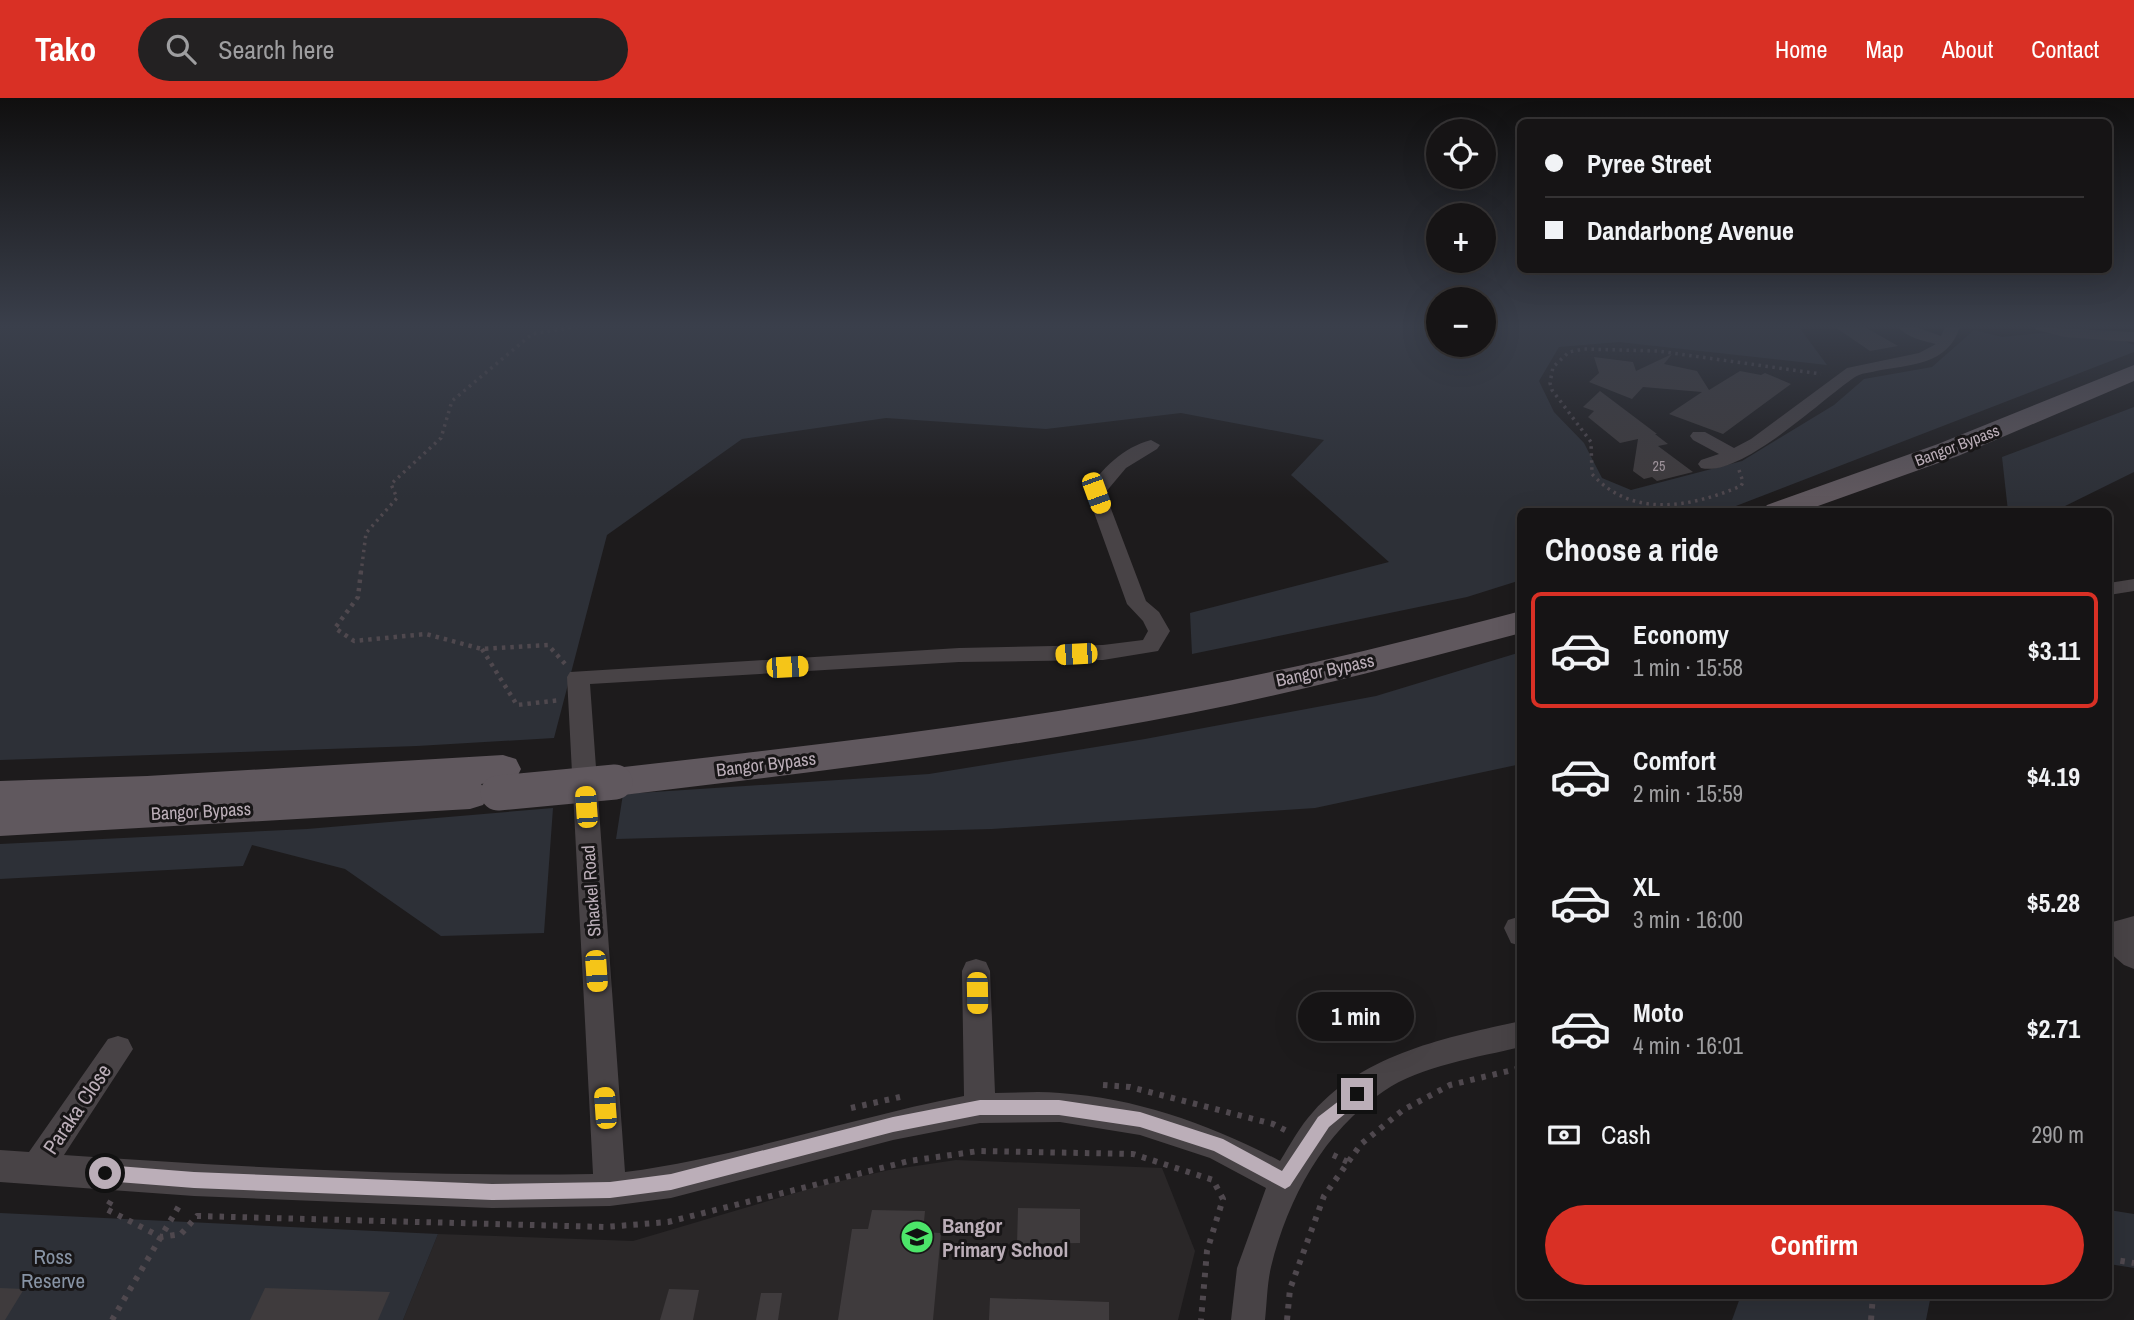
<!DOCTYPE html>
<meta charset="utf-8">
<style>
body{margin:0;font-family:"Archivo Narrow",sans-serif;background:#232122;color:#f1f3f6;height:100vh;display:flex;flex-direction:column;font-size:26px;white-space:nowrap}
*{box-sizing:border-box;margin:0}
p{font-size:23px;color:#9e9ea0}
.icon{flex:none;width:38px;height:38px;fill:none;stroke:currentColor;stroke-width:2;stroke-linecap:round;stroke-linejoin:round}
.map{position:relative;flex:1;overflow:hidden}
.sheet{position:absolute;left:1517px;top:410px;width:595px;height:791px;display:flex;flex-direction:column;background:#161415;border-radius:10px;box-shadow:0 7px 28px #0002,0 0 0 2px #353334}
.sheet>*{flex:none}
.hud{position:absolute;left:1517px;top:21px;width:595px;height:154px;border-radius:10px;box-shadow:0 7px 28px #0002,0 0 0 2px #353334;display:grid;align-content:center;height:154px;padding:0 28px;background:#161415}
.controls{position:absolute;left:1426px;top:21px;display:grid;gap:14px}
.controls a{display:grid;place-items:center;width:70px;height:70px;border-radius:50%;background:#161415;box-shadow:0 7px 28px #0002,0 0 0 2px #353334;font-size:35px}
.end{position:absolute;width:32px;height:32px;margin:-16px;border:9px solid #bbaeb8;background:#111;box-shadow:0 0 0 4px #111}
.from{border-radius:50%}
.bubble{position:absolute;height:49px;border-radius:24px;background:#161415;box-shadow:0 7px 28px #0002,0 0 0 2px #353334;font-size:23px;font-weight:800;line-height:49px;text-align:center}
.car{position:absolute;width:21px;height:42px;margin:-21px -10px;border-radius:9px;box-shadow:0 0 5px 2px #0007;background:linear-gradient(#f5c518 24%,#345 0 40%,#f5c518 0 76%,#345 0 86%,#f5c518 0)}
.hud b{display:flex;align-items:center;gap:24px;height:66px;font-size:26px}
.hud b+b{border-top:2px solid #353334}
.hud i{width:18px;height:18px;background:#f1f3f6}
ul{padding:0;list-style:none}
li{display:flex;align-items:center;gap:21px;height:116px;margin:0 14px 10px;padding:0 14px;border:4px solid transparent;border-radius:10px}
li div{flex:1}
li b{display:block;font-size:26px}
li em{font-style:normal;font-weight:800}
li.selected{border-color:#d93025}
li>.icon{width:63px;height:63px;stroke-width:1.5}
h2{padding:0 28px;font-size:32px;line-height:84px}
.pay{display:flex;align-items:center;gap:18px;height:77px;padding:0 28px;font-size:26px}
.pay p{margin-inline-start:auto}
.cta{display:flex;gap:14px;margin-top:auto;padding:14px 28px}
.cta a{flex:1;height:80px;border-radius:42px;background:#d93025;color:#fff;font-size:28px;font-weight:800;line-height:80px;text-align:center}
header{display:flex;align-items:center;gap:42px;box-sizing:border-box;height:98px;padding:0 35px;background:#d93025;color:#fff}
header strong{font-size:33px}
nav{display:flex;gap:38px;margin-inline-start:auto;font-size:24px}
.search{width:490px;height:63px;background:#232122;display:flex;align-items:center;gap:18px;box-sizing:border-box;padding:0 24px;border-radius:38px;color:#9e9ea0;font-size:26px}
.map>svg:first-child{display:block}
</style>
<header>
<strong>Tako</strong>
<div class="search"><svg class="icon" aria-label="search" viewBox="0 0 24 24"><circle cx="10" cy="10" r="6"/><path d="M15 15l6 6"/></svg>Search here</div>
<nav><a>Home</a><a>Map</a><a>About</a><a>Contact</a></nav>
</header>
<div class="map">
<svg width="2134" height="1222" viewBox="0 0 2134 1222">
<rect width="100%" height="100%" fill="#1d1b1c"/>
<!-- built -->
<polygon fill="#2a2728" points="956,1062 1162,1070 1195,1153 1178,1222 403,1222 438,1136 633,1143 819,1088 889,1072"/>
<!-- green -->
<g fill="#2d3037">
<polygon points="0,229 1438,229 1438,247 1484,247 1484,229 1799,229 1827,267 1619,244 1559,249 1539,283 1554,314 1584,345 1602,380 1631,392 1742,363 1834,307 1864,281 1932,269 1974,232 2002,239 2042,235 2122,242 2134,247 2134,254 1723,413 1521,413 1521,482 1467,499 1192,556 1190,515 1389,464 1291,377 1324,342 1181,315 1046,331 886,320 742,341 607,437 554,640 417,648 0,662"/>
<polygon points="2134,309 2134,374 2055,413 2008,413 2002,359"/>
<polygon points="1521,554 1521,666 1315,710 992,731 616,741 623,696 929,676 1145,641 1376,598"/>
<polygon points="553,710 544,835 441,838 345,771 252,747 243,768 0,781 0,746 307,731"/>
<polygon points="2109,1112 2134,1116 2134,1170 2109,1166"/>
<polygon points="0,1115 438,1136 403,1222 0,1222"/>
<polygon points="1741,1197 1931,1197 1926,1222 1732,1222"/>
</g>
<!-- building -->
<g fill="#3f3b3d">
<polygon points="1835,229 1865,229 1898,248 1870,253"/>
<polygon points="1672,256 1664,266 1697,273 1709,292 1740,273 1761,277 1765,275 1791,286 1723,336 1669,316 1702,294 1643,289 1632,301 1589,284 1599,275 1594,259 1633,264 1636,273"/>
<polygon points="1600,293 1657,336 1655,336 1668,346 1658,348 1693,374 1657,383 1652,379 1644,381 1633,373 1638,341 1620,345 1588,319 1594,313 1583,309"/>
<polygon points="1018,1110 1080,1111 1080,1145 1017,1146"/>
<polygon points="872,1112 925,1113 923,1134 941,1135 933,1222 838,1222 852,1131 868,1131"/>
<polygon points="0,1190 24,1191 5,1222 0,1222"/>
<polygon points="265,1190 390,1194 378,1222 250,1222"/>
<polygon points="669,1191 699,1192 693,1222 660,1222"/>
<polygon points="761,1195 782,1195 778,1222 756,1222"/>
<polygon points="990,1200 1109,1204 1109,1222 989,1222"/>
</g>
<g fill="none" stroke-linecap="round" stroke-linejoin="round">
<!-- path-far2 -->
<g stroke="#4f484e" stroke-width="3.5" stroke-dasharray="2.5 4.5" stroke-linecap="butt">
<path d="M 1739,372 L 1743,384 L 1741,388 C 1691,409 1632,421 1592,376 L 1591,344 L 1552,292 L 1550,285 L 1553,269 L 1569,254 L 1584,251 L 1658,253 L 1821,276"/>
<polyline points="361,475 366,435 397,400 391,386 441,340 452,303 532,236 576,229"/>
</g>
<!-- path-far1 -->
<g stroke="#4f484e" stroke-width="4.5" stroke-dasharray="3.5 5" stroke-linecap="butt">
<polyline points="361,473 358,499 335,530 354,543 426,536 482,551 548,547 567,568"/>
<polyline points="482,551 517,607 561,602"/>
</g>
<!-- path -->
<g stroke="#4f484e" stroke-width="6" stroke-dasharray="4.5 7" stroke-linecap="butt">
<polyline points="1103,987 1130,989 1273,1026 1287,1033"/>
<polyline points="851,1010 900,999"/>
<polyline points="1333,1057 1348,1064"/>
<polyline points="111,1103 106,1111 161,1139 181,1136 197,1118 605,1129 668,1124 909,1063 979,1053 1133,1056 1213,1082 1223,1101 1207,1153 1201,1222"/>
<polyline points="2109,1161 2134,1165"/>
<polyline points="112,1222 179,1108"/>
<polyline points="1287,1222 1290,1191 1324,1098 1361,1046 1403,1012 1450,987 1521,970"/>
<polyline points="1871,1222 1873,1197"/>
</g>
<!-- street -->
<g fill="#484346" fill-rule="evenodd">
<path d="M 1898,229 L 1916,229 L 1941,238 L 1945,229 L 1960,229 C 1947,268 1911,266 1876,273 C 1869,275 1861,275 1855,279 C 1822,301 1741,380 1701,370 L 1698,366 L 1701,362 L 1719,356 L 1693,342 L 1690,338 L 1693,334 L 1705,334 L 1734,350 L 1751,341 L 1847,270 L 1919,255 L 1936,246 C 1923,243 1906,239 1898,229 Z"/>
<polygon points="2034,229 2134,234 2134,244 2064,239 2037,232"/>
<path d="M 1151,342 L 1160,347 L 1157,351 L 1126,370 L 1105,395 L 1146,503 L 1159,514 L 1170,533 L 1158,553 L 1103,562 L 959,564 L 590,586 L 625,1074 C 739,1059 851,1020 964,998 L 962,873 L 966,864 L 976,861 L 986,864 L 990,873 L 995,995 C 1016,995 1038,993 1060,995 C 1137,1000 1211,1027 1280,1063 C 1290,1047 1300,1028 1313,1014 C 1365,955 1448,939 1521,923 L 1521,949 C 1479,959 1420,968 1384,993 C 1324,1033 1288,1100 1271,1169 C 1267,1186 1267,1205 1265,1222 L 1231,1222 L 1237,1170 L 1266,1090 L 1210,1060 L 1140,1037 L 1060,1024 L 980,1025 L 893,1042 L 671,1100 L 610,1108 L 492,1110 L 194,1098 L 0,1084 L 0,1052 L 29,1054 L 108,941 L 118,938 L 128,941 L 133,951 L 64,1057 C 240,1069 417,1079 593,1076 L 567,579 L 570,574 L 959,550 L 1103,547 L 1143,542 L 1148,533 L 1143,523 L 1127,506 L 1087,395 C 1100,371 1124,349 1151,342 Z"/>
<polygon points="2134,481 2134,493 2109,497 2109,485"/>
<polygon points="2134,818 2134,871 2124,867 2109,854 2109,825"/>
<polygon points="1518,819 1521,820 1521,848 1511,845 1504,830 1508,822"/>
</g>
<!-- primary -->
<g fill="#60585e" fill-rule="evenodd">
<polygon points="2134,267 2134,283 1958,358 1804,413 1762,413 1767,407 1938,346"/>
<path d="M 1521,513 L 1521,535 C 1412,564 1302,593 1191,615 C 1001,652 808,675 615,698 L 602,694 L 596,684 L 602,674 L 615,670 C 808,648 1001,626 1191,590 C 1302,569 1412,542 1521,513 Z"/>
<polygon points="503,657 516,661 521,671 516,681 481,686 489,697 483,707 470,711 0,738 0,683 147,678"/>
</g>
<!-- primary-bridge -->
<polyline stroke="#60585e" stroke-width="35" points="498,695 615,684"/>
</g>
<!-- sky -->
<linearGradient id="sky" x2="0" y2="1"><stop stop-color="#100f0f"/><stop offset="0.57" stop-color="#3a3f4b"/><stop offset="1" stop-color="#3a3f4b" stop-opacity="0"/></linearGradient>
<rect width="2134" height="400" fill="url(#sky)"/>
<!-- route -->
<polygon fill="#bbaeb8" points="1357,989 1363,991 1365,996 1363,1001 1329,1029 1290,1088 1285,1091 1214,1053 1140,1029 1059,1017 980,1017 893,1034 671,1092 610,1100 492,1102 194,1090 105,1083 100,1081 97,1075 100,1070 105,1067 194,1074 492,1086 610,1084 671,1076 893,1019 980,1002 1059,1002 1140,1014 1223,1041 1282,1073 1318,1019"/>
<!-- icons -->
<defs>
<symbol id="school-disc" viewBox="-11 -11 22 22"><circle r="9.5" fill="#4ce469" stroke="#181617"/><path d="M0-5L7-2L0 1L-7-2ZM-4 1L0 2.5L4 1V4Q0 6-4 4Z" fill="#111"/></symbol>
</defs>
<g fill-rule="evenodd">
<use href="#school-disc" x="898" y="1120" width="38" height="38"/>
</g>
<g text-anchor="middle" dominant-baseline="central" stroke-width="6" stroke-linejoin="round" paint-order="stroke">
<!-- number labels -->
<g font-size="14" fill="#9c9199">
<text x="1659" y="368">25</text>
</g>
<!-- far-street labels -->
<g font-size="16" fill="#bbaeb8" stroke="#181617">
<text transform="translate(1957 347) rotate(-21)">Bangor Bypass</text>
</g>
<!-- street labels -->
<g font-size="18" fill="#bbaeb8" stroke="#181617">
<text transform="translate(1325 572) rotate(-12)">Bangor Bypass</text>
<text transform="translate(766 666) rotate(-7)">Bangor Bypass</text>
<text transform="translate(201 713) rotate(-3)">Bangor Bypass</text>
<text transform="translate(591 793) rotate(-94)">Shackel Road</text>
</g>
<!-- near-street labels -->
<g font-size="21" fill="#bbaeb8" stroke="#181617">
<text transform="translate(77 1011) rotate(-56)">Paraka Close</text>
</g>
<!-- near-poi labels -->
<g font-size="21" font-weight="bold" fill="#bbaeb8" stroke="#181617" text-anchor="start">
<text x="942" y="1127">Bangor<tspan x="942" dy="24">Primary School</tspan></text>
</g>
<!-- near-park labels -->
<g font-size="21" fill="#8793a4" stroke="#181617">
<text x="53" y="1158">Ross<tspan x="53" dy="24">Reserve</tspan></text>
</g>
</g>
</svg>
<div class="controls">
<a><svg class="icon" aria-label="locate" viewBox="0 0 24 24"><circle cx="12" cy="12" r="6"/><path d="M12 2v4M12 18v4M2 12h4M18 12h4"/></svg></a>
<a>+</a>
<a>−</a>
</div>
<i class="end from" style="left:105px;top:1075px"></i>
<i class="end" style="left:1357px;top:996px"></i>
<div class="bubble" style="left:1298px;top:894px;width:116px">1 min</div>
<i class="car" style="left:1096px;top:395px;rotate:160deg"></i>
<i class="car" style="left:1076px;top:556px;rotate:267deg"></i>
<i class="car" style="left:787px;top:569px;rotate:87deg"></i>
<i class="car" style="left:586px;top:709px;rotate:356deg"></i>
<i class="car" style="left:596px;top:873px;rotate:176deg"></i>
<i class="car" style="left:977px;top:895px;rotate:179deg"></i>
<i class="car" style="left:605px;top:1010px;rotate:356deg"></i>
<div class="hud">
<b><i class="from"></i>Pyree Street</b>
<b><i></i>Dandarbong Avenue</b>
</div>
<section class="sheet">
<h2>Choose a ride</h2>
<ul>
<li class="selected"><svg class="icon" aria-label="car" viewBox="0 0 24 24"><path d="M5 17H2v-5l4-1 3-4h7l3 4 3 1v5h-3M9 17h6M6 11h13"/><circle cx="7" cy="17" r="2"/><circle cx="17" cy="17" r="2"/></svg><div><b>Economy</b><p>1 min · 15:58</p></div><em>$3.11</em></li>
<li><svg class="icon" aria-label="car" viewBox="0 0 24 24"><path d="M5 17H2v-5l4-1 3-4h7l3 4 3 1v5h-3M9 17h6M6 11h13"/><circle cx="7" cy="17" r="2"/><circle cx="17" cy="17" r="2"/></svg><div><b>Comfort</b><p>2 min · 15:59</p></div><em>$4.19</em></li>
<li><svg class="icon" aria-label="car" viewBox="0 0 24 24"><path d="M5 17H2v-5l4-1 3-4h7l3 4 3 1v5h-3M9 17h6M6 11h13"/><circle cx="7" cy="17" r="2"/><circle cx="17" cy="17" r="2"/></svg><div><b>XL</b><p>3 min · 16:00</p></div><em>$5.28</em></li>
<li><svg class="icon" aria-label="car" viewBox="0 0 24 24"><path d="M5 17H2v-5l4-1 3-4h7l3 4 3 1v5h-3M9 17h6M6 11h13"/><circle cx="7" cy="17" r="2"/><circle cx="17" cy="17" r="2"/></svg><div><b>Moto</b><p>4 min · 16:01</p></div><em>$2.71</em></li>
</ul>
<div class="pay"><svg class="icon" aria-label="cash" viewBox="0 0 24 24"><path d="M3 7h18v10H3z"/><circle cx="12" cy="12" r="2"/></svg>Cash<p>290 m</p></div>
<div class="cta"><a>Confirm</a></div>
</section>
</div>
